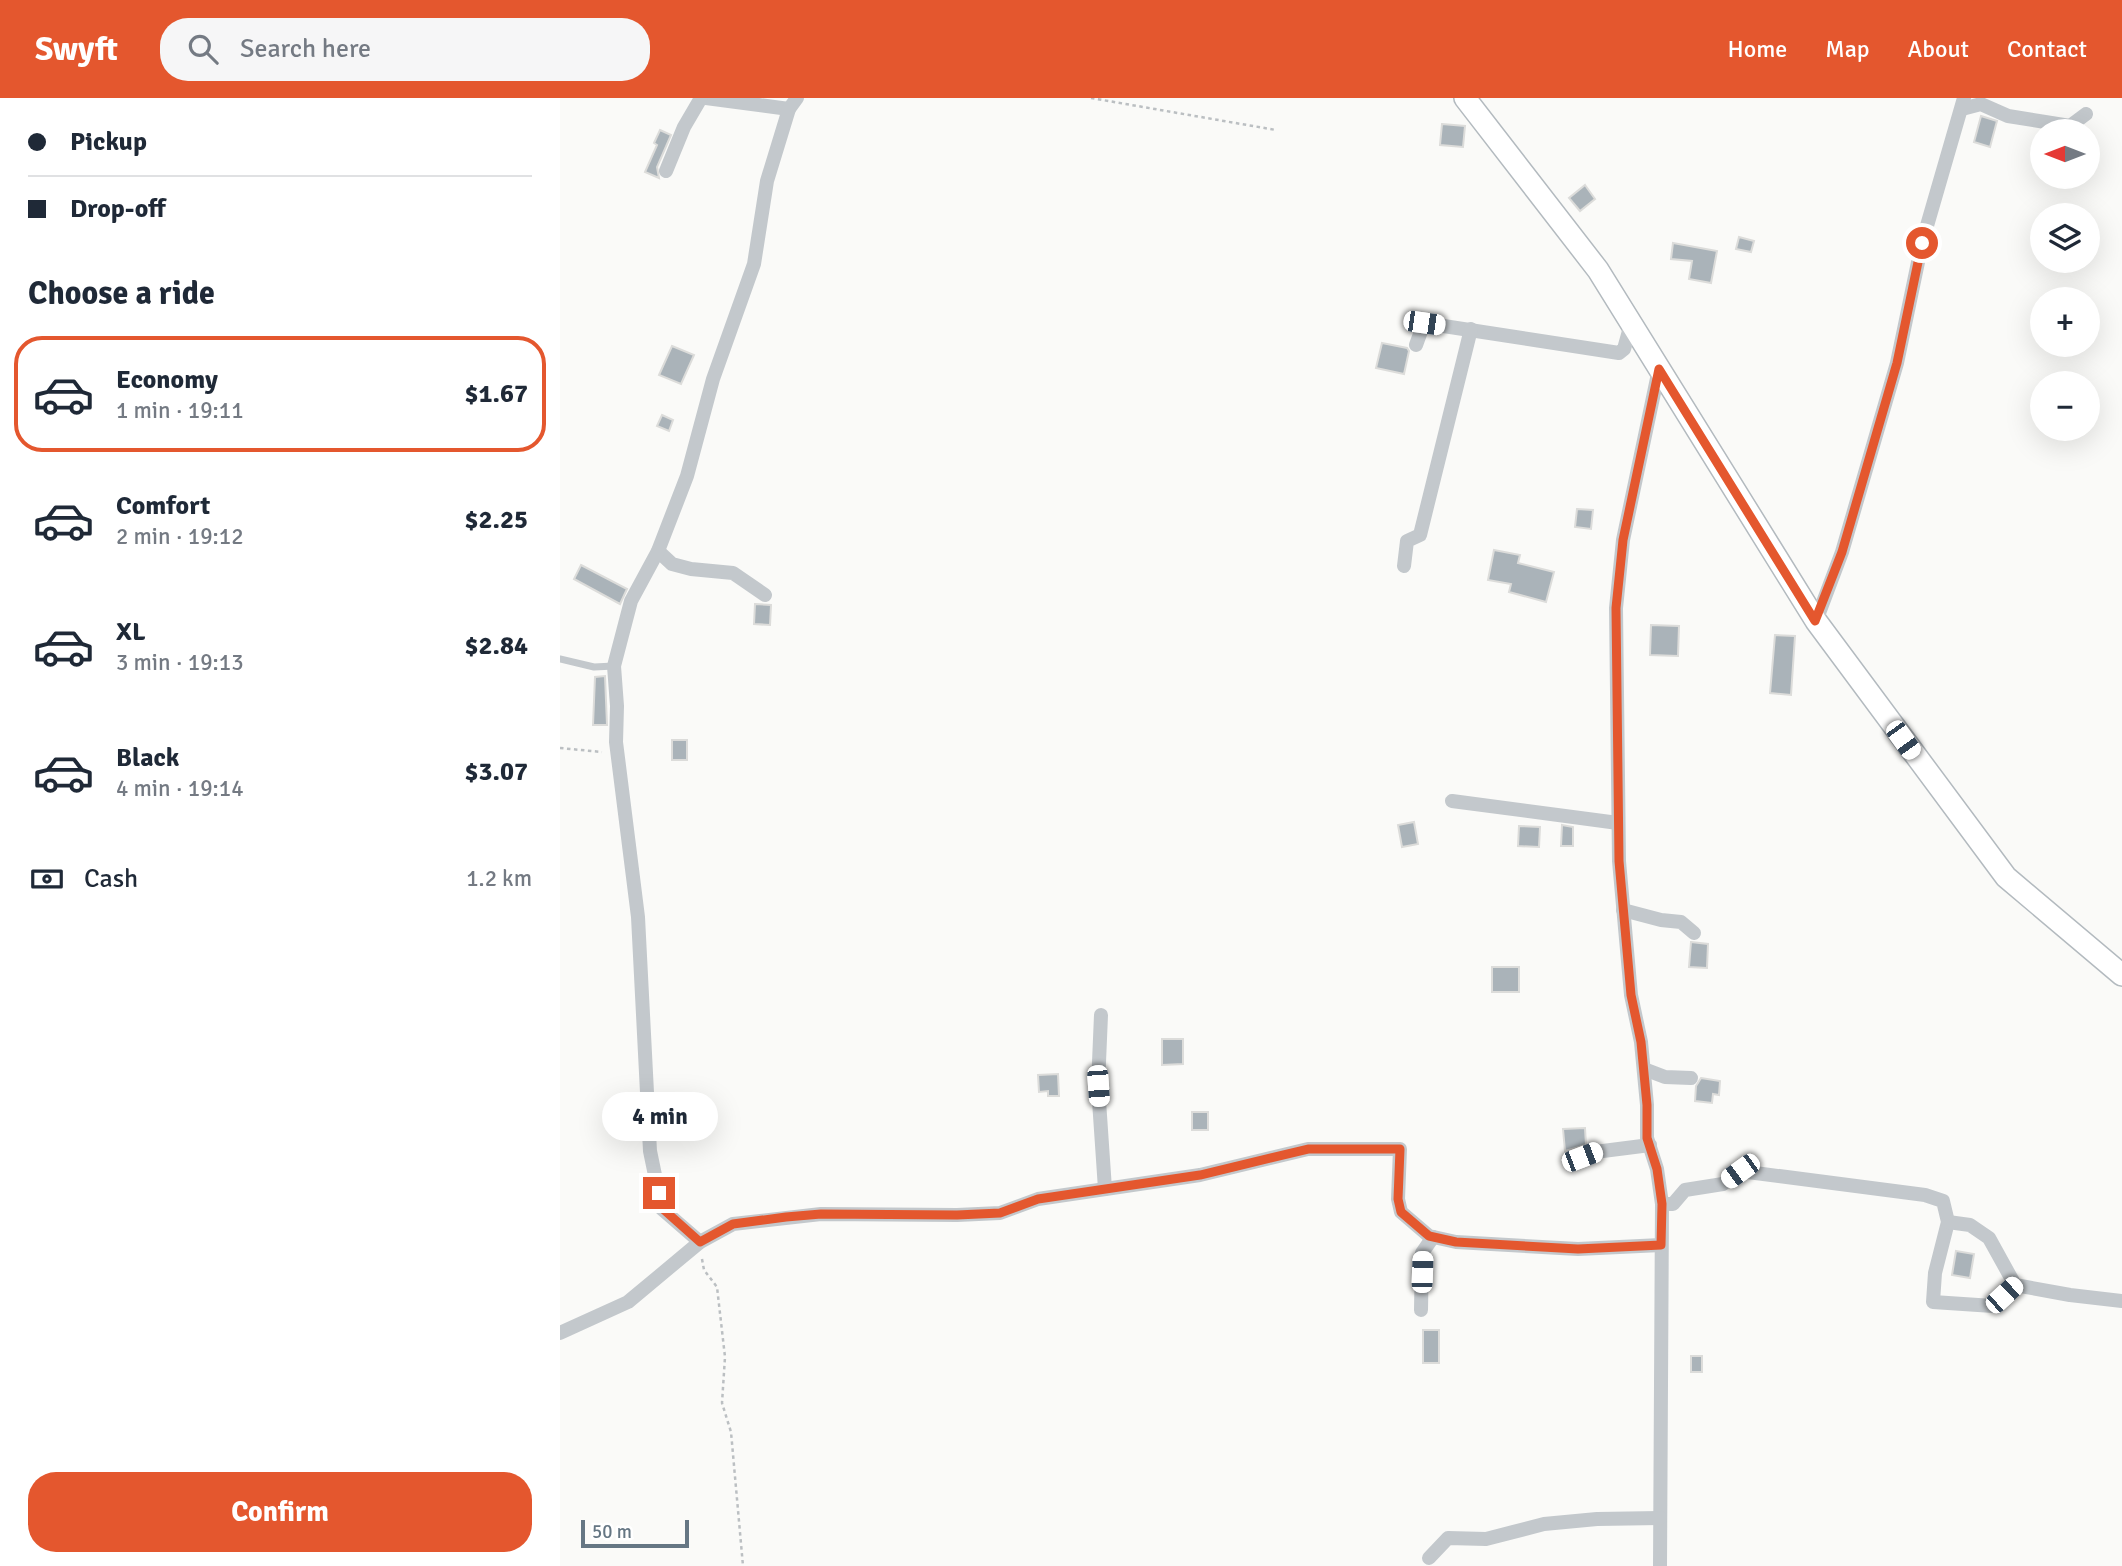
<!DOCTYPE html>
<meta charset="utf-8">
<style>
body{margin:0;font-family:Signika,sans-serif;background:#f6f6f7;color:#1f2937;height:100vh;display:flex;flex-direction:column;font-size:26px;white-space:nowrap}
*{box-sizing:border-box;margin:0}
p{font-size:23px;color:#747a83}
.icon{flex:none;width:38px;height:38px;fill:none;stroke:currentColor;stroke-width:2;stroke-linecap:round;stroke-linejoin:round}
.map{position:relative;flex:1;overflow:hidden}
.sheet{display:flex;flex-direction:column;background:#fff;width:560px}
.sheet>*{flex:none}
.hud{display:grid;align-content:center;height:154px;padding:0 28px;background:#fff}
.needle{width:46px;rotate:270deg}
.buttons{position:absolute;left:1470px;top:21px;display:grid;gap:14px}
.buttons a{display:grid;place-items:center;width:70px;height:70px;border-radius:50%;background:#fff;box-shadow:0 7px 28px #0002;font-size:35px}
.scale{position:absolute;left:21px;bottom:18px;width:108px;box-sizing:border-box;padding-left:7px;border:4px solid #657683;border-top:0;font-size:19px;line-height:24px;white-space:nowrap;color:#657683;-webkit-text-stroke:5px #fff;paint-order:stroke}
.end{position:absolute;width:32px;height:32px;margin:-16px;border:9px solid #e4572e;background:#fff;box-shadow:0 0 0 4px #fff}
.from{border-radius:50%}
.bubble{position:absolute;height:49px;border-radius:24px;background:#fff;box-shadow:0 7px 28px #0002;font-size:23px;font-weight:700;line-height:49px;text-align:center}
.car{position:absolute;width:21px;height:42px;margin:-21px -10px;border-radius:9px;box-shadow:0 0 5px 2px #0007;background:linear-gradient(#fff 24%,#345 0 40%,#fff 0 76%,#345 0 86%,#fff 0)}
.hud b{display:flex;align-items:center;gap:24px;height:66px;font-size:26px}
.hud b+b{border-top:2px solid #e0e1e3}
.hud i{width:18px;height:18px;background:#1f2937}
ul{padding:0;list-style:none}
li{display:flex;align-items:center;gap:21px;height:116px;margin:0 14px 10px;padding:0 14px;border:4px solid transparent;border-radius:28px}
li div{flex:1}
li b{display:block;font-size:26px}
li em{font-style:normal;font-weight:700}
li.current{border-color:#e4572e}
li>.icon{width:63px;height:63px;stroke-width:1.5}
h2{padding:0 28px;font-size:32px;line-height:84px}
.pay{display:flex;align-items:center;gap:18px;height:77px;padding:0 28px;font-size:26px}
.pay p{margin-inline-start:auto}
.button{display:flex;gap:14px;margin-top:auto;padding:14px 28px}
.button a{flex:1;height:80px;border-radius:28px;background:#e4572e;color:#fff;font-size:28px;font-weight:700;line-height:80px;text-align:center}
header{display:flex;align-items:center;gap:42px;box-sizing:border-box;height:98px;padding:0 35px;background:#e4572e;color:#fff}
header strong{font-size:33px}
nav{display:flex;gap:38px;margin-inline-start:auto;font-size:24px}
.search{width:490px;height:63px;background:#f6f6f7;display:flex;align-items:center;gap:18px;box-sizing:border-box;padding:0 24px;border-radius:28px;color:#747a83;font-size:26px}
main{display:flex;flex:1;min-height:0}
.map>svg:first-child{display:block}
</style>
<header>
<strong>Swyft</strong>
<div class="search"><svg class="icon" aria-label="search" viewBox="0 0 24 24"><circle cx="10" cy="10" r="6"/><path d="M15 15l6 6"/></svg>Search here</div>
<nav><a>Home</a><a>Map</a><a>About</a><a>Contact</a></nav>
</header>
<main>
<section class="sheet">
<div class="hud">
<b><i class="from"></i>Pickup</b>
<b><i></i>Drop-off</b>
</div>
<h2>Choose a ride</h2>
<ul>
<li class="current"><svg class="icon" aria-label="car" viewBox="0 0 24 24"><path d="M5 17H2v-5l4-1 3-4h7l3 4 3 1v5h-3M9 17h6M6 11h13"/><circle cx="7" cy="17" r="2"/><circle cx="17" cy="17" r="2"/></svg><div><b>Economy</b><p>1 min · 19:11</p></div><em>$1.67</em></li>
<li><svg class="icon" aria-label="car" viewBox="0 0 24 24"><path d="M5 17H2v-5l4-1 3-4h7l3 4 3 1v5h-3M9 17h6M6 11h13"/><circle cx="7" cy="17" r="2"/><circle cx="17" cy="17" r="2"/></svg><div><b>Comfort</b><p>2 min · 19:12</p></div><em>$2.25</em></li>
<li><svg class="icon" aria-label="car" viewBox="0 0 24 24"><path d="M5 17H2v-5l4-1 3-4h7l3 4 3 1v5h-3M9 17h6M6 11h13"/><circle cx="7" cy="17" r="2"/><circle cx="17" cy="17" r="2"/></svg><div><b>XL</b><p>3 min · 19:13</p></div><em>$2.84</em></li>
<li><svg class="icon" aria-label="car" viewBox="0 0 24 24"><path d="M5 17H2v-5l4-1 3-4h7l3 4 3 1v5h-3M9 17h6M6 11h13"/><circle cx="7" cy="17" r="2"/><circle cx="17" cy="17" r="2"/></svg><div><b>Black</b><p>4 min · 19:14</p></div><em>$3.07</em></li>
</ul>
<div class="pay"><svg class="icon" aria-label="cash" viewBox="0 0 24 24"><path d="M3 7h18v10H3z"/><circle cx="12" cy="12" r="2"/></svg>Cash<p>1.2 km</p></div>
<div class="button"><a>Confirm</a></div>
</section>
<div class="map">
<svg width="1562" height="1468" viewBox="0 0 1562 1468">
<rect width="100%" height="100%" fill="#fafaf8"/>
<!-- building -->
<g fill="#aab3b9" stroke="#dcdcda" stroke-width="2">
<polygon points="1421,18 1437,23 1430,49 1414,44"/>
<polygon points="882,26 905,28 903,49 880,47"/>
<polygon points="100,32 111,37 97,69 99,80 85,74 97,47 94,45"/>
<polygon points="1025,87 1035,101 1020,113 1009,100"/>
<polygon points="1179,139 1194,143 1191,154 1176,151"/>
<polygon points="1113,145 1157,153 1151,185 1129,181 1132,163 1111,161"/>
<polygon points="822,245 847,250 849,253 844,276 816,270"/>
<polygon points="112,248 134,257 121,286 99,277"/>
<polygon points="102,317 113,322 109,333 97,328"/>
<polygon points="1017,411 1033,412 1031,431 1015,429"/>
<polygon points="934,452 960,457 958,465 994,474 986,504 949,494 951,486 928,482"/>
<polygon points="21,467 67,491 60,506 14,481"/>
<polygon points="195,506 211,507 210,527 194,526"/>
<polygon points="1091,527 1119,528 1118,558 1090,557"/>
<polygon points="1215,537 1235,538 1231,597 1210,595"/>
<polygon points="45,578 47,627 33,627 35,579"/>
<rect x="112" y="642" width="15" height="20"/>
<polygon points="854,724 858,746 842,749 838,727"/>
<polygon points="1002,727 1013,729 1013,748 1001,748"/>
<polygon points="959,728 980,729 979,749 958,748"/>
<polygon points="1131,844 1148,846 1147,870 1129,869"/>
<rect x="932" y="869" width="27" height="25"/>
<polygon points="602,941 623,941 623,966 602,967"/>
<polygon points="498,976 499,998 488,998 488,993 479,994 478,977"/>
<polygon points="1141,980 1160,983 1159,997 1153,996 1152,1005 1135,1003 1136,988"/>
<rect x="632" y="1014" width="16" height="18"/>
<polygon points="1025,1030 1026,1047 1005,1053 1003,1031"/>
<polygon points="1396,1153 1414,1156 1410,1180 1392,1177"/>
<rect x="863" y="1232" width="16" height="33"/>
<rect x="1131" y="1258" width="11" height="16"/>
</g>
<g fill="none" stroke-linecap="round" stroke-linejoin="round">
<defs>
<polyline id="secondary" points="905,0 1038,172 1256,523 1446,779 1562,877"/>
</defs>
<!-- secondary casing -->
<use href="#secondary" stroke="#b3babf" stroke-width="24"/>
<!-- path -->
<g stroke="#bbbfc2" stroke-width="2.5" stroke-dasharray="3.5 3.5" stroke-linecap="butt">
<polyline points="531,0 716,32"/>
<polyline points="0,650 42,654"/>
<polyline points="142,1161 144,1172 157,1189 165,1259 162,1305 171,1334 183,1468"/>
</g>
<!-- lane -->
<polyline stroke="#c3c8cc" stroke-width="7" points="0,561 34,569 54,568"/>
<!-- street -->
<g stroke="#c3c8cc" stroke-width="14">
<polyline points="146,0 229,11"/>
<polyline points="1402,11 1421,6 1448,18 1510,28 1526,16"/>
<polyline points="106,73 124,29 141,0"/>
<polyline points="856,247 864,225 1059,255 1064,251 1071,226"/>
<polyline points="1099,271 1063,442 1056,510 1059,763 1071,897 1081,944 1087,1007 1087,1040 1097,1071 1102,1106 1100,1468"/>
<polyline points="98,453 112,466 131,471 173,475 205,497"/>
<polyline points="844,468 847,443 860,437 911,231"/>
<polyline points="1256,523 1282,454 1337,265 1362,145 1404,0"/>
<polyline points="892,703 1058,725"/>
<polyline points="1063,812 1101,822 1121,824 1134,835"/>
<polyline points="541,917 538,988 545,1091"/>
<polyline points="1084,971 1105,979 1131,980"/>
<polyline points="1009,1063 1035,1054 1090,1047"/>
<polyline points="1102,1106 1113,1106 1125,1092 1163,1086 1180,1073 1365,1097 1383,1103 1388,1124 1375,1175 1373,1204 1433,1208 1455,1187"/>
<polyline points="1388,1124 1410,1127 1429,1140 1455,1187 1510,1197 1562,1203"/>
<polyline points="140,1144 102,1111 90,1053 78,819 56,644 57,608 54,568 71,503 98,453 127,378 153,281 194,166 207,83 229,11 237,0"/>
<polyline points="861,1212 862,1155 873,1139"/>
<polyline points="0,1235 68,1204 140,1144 173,1126 261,1116 397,1117 440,1115 478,1101 640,1077 748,1051 840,1051 838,1101 841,1114 869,1138 896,1144 1018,1151 1101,1147"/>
<polyline points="869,1460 888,1440 926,1441 984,1426 1037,1421 1100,1420"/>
</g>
<!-- secondary -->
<use href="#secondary" stroke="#fff" stroke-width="21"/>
</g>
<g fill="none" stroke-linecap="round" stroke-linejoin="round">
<!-- route -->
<polyline stroke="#e4572e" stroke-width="9" points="99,1095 103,1111 140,1144 173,1126 226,1119 261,1116 397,1117 440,1115 478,1101 640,1077 748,1051 840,1051 838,1101 841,1114 869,1138 896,1144 1018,1151 1101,1147 1102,1106 1097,1071 1087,1040 1087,1007 1081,944 1071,897 1059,763 1056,510 1063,442 1099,271 1255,523 1282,454 1337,265 1362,145"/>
</g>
</svg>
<div class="buttons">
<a><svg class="needle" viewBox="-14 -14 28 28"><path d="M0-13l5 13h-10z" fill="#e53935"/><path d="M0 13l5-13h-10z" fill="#747a83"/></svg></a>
<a><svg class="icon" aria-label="layers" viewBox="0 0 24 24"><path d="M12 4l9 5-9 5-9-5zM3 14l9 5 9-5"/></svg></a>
<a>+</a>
<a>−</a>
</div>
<div class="scale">50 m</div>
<i class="end from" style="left:1362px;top:145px"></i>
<i class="end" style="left:99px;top:1095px"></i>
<div class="bubble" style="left:42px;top:994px;width:116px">4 min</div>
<i class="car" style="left:864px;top:225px;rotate:98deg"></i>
<i class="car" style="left:1343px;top:642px;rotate:144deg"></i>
<i class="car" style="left:538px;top:988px;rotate:176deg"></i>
<i class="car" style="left:1022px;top:1059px;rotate:69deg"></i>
<i class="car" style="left:1180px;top:1073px;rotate:234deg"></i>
<i class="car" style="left:862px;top:1174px;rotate:2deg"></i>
<i class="car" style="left:1444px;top:1197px;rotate:47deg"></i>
</div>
</main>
